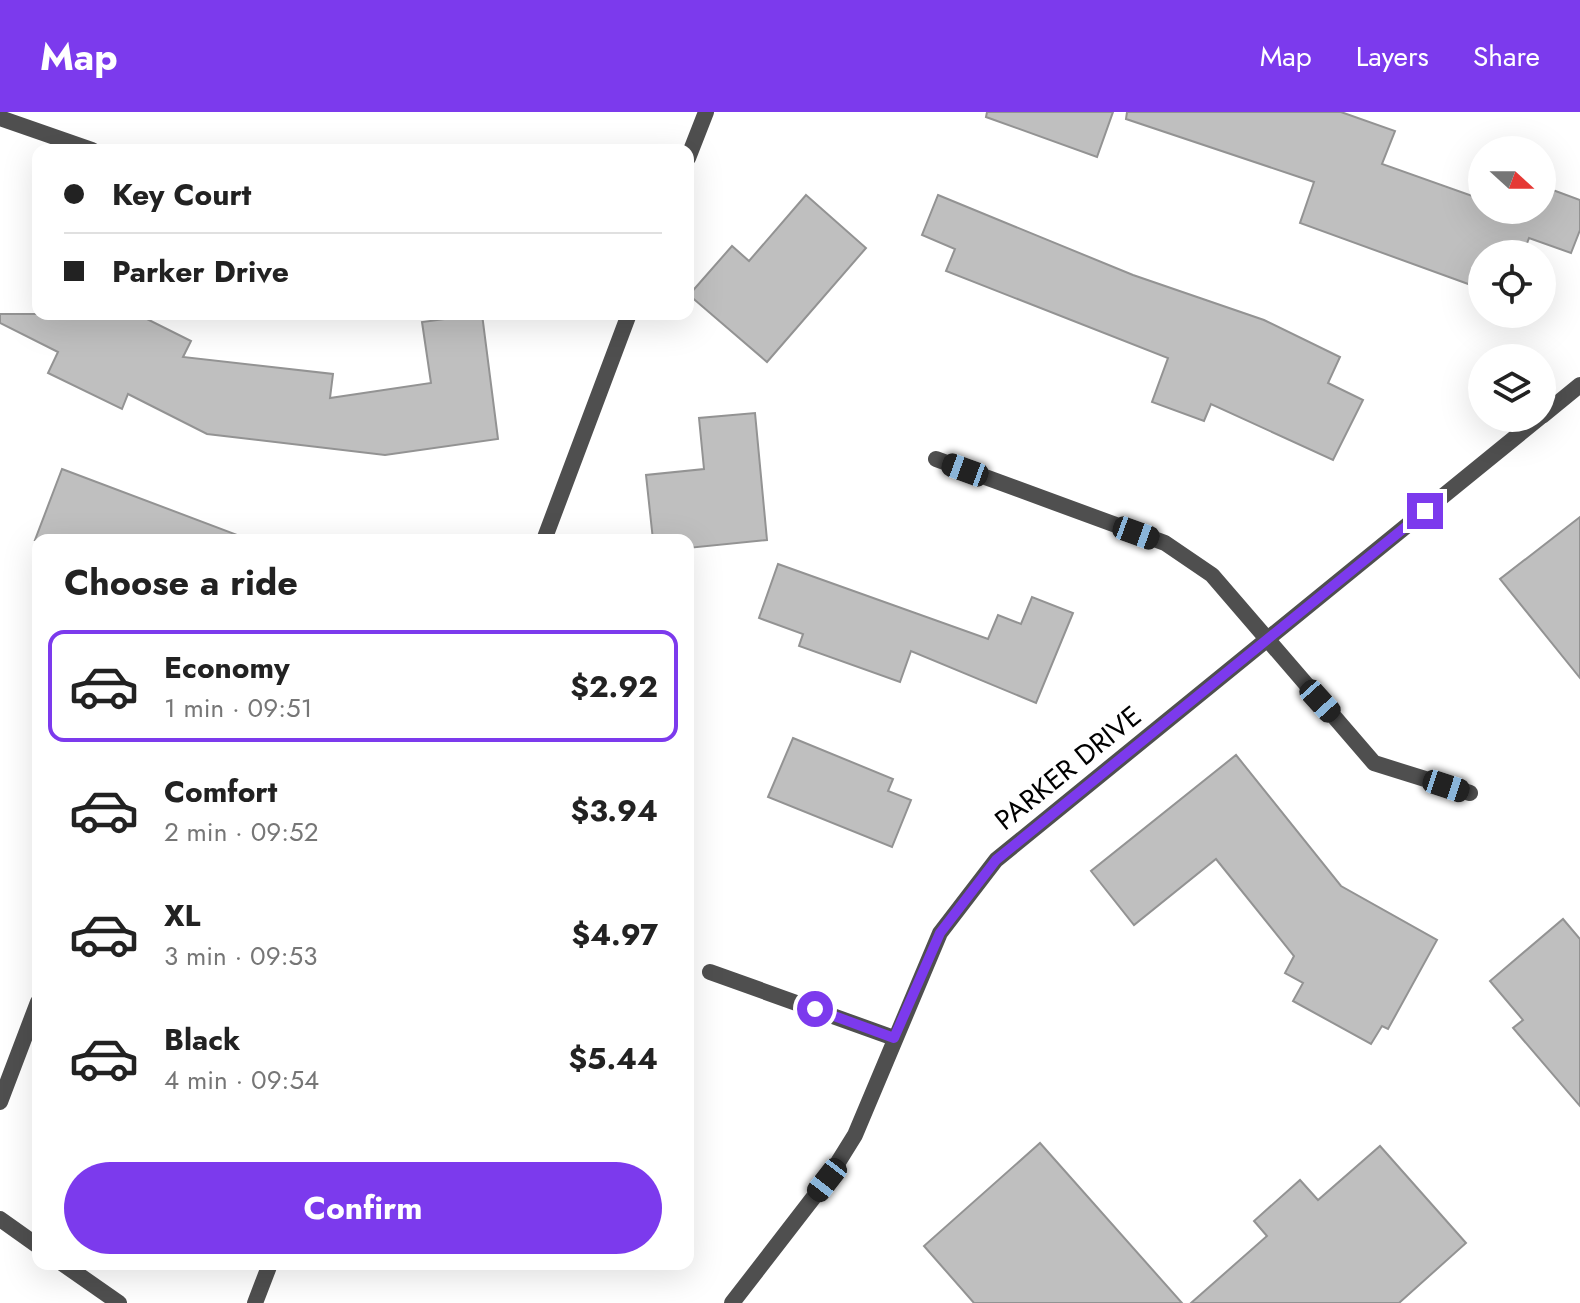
<!DOCTYPE html>
<meta charset="utf-8">
<style>
body{margin:0;font-family:Jost,sans-serif;background:#f6f6f6;color:#222;height:100vh;display:flex;flex-direction:column;font-size:30px;white-space:nowrap}
*{box-sizing:border-box;margin:0}
p{font-size:26px;color:#767676}
.icon{flex:none;width:44px;height:44px;fill:none;stroke:currentColor;stroke-width:2;stroke-linecap:round;stroke-linejoin:round}
.map{position:relative;flex:1;overflow:hidden}
.panel{position:absolute;left:32px;top:422px;width:662px;height:736px;display:flex;flex-direction:column;background:#fff;border-radius:16px;box-shadow:0 8px 32px #0002}
.panel>*{flex:none}
.top-card{position:absolute;left:32px;top:32px;width:662px;height:176px;border-radius:16px;box-shadow:0 8px 32px #0002;display:grid;align-content:center;height:176px;padding:0 32px;background:#fff}
.needle{width:52px;rotate:111deg}
.buttons{position:absolute;left:1468px;top:24px;display:grid;gap:16px}
.buttons a{display:grid;place-items:center;width:88px;height:88px;border-radius:50%;background:#fff;box-shadow:0 8px 32px #0002;font-size:40px}
.end{position:absolute;width:36px;height:36px;margin:-18px;border:10px solid #7c3aed;background:#fff;box-shadow:0 0 0 4px #fff}
.from{border-radius:50%}
.car{position:absolute;width:24px;height:48px;margin:-24px -12px;border-radius:10px;box-shadow:0 0 6px 2px #0007;background:linear-gradient(#222 24%,#8ab4d8 0 40%,#222 0 76%,#8ab4d8 0 86%,#222 0)}
.top-card b{display:flex;align-items:center;gap:28px;height:76px;font-size:30px}
.top-card b+b{border-top:2px solid #e0e0e0}
.top-card i{width:20px;height:20px;background:#222}
ul{padding:0;list-style:none}
li{display:flex;align-items:center;gap:24px;height:112px;margin:0 16px 12px;padding:0 16px;border:4px solid transparent;border-radius:16px}
li div{flex:1}
li b{display:block;font-size:30px}
li em{font-style:normal;font-weight:700}
li.selected{border-color:#7c3aed}
li>.icon{width:72px;height:72px;stroke-width:1.5}
h2{padding:0 32px;font-size:36px;line-height:96px}
.cta{display:flex;gap:16px;margin-top:auto;padding:16px 32px}
.cta a{flex:1;height:92px;border-radius:48px;background:#7c3aed;color:#fff;font-size:32px;font-weight:700;line-height:92px;text-align:center}
header{display:flex;align-items:center;gap:48px;box-sizing:border-box;height:112px;padding:0 40px;background:#7c3aed;color:#fff}
header strong{font-size:38px}
nav{display:flex;gap:44px;margin-inline-start:auto;font-size:28px}
.map>svg:first-child{display:block}
</style>
<header>
<strong>Map</strong>
<nav><a>Map</a><a>Layers</a><a>Share</a></nav>
</header>
<div class="map">
<svg width="1580" height="1191" viewBox="0 0 1580 1191">
<rect width="100%" height="100%" fill="#fff"/>
<!-- building -->
<g fill="#bfbfbf" stroke="#939393" stroke-width="2">
<polygon points="987,0 1113,0 1097,45 986,5"/>
<polygon points="1127,0 1341,0 1395,19 1382,52 1475,85 1482,65 1482,98 1542,98 1542,74 1580,88 1580,118 1571,141 1529,126 1523,142 1482,142 1482,177 1300,111 1314,70 1126,7"/>
<polygon points="806,83 866,136 767,250 689,183 732,134 749,149"/>
<polygon points="938,83 1133,163 1264,208 1340,245 1328,271 1363,288 1333,348 1211,292 1204,309 1152,290 1168,246 946,159 955,137 922,123"/>
<polygon points="0,202 137,202 191,229 183,245 333,262 330,286 431,271 422,210 482,202 498,327 385,343 207,322 128,282 122,297 48,261 58,240 0,211"/>
<polygon points="755,301 767,428 688,436 688,428 653,428 646,363 704,357 699,306"/>
<polygon points="62,357 240,424 239,428 35,428"/>
<polygon points="1580,405 1580,566 1500,467"/>
<polygon points="778,452 988,527 998,503 1021,512 1032,485 1073,501 1036,591 911,539 900,570 799,534 803,522 759,506"/>
<polygon points="793,626 893,667 888,679 911,688 892,735 768,685"/>
<polygon points="1236,643 1341,774 1437,828 1388,917 1382,914 1371,932 1293,889 1303,871 1285,861 1294,844 1216,747 1134,813 1091,759"/>
<polygon points="1563,807 1580,827 1580,994 1513,916 1523,908 1490,869"/>
<polygon points="1040,1031 1182,1191 974,1191 924,1134"/>
<polygon points="1380,1034 1466,1131 1399,1191 1191,1191 1267,1124 1254,1109 1300,1068 1318,1088"/>
</g>
<g fill="none" stroke-linecap="round" stroke-linejoin="round">
<!-- service -->
<g stroke="#4f4f4f" stroke-width="16">
<polyline points="688,46 706,0"/>
<polyline points="544,428 629,202"/>
<polyline points="255,1191 270,1152"/>
</g>
<!-- minor -->
<g stroke="#4f4f4f" stroke-width="16">
<polyline points="0,6 92,38"/>
<polyline points="1542,304 1580,273"/>
<polyline points="936,347 1165,431 1212,463 1374,651 1470,681"/>
<polyline points="710,860 894,926"/>
<polyline points="0,990 38,890"/>
<polyline points="0,1107 38,1134"/>
<polyline points="63,1152 119,1191"/>
<polyline points="732,1191 827,1068 855,1023 940,821 996,748 1539,306"/>
</g>
</g>
<g fill="none" stroke-linecap="round" stroke-linejoin="round">
<!-- route -->
<polyline stroke="#7c3aed" stroke-width="10" points="815,897 894,926 940,821 996,748 1425,399"/>
</g>
<g text-anchor="middle" dominant-baseline="central" stroke-width="7" stroke-linejoin="round" paint-order="stroke">
<!-- street labels -->
<g font-size="28" fill="#000" stroke="#fff">
<text transform="translate(1068 656) rotate(-39)">PARKER DRIVE</text>
</g>
</g>
</svg>
<div class="buttons">
<a><svg class="needle" viewBox="-14 -14 28 28"><path d="M0-13l5 13h-10z" fill="#e53935"/><path d="M0 13l5-13h-10z" fill="#767676"/></svg></a>
<a><svg class="icon" aria-label="locate" viewBox="0 0 24 24"><circle cx="12" cy="12" r="6"/><path d="M12 2v4M12 18v4M2 12h4M18 12h4"/></svg></a>
<a><svg class="icon" aria-label="layers" viewBox="0 0 24 24"><path d="M12 4l9 5-9 5-9-5zM3 14l9 5 9-5"/></svg></a>
</div>
<i class="end from" style="left:815px;top:897px"></i>
<i class="end" style="left:1425px;top:399px"></i>
<i class="car" style="left:965px;top:358px;rotate:290deg"></i>
<i class="car" style="left:1136px;top:421px;rotate:110deg"></i>
<i class="car" style="left:1320px;top:589px;rotate:138deg"></i>
<i class="car" style="left:1446px;top:674px;rotate:108deg"></i>
<i class="car" style="left:827px;top:1068px;rotate:218deg"></i>
<div class="top-card">
<b><i class="from"></i>Key Court</b>
<b><i></i>Parker Drive</b>
</div>
<section class="panel">
<h2>Choose a ride</h2>
<ul>
<li class="selected"><svg class="icon" aria-label="car" viewBox="0 0 24 24"><path d="M5 17H2v-5l4-1 3-4h7l3 4 3 1v5h-3M9 17h6M6 11h13"/><circle cx="7" cy="17" r="2"/><circle cx="17" cy="17" r="2"/></svg><div><b>Economy</b><p>1 min · 09:51</p></div><em>$2.92</em></li>
<li><svg class="icon" aria-label="car" viewBox="0 0 24 24"><path d="M5 17H2v-5l4-1 3-4h7l3 4 3 1v5h-3M9 17h6M6 11h13"/><circle cx="7" cy="17" r="2"/><circle cx="17" cy="17" r="2"/></svg><div><b>Comfort</b><p>2 min · 09:52</p></div><em>$3.94</em></li>
<li><svg class="icon" aria-label="car" viewBox="0 0 24 24"><path d="M5 17H2v-5l4-1 3-4h7l3 4 3 1v5h-3M9 17h6M6 11h13"/><circle cx="7" cy="17" r="2"/><circle cx="17" cy="17" r="2"/></svg><div><b>XL</b><p>3 min · 09:53</p></div><em>$4.97</em></li>
<li><svg class="icon" aria-label="car" viewBox="0 0 24 24"><path d="M5 17H2v-5l4-1 3-4h7l3 4 3 1v5h-3M9 17h6M6 11h13"/><circle cx="7" cy="17" r="2"/><circle cx="17" cy="17" r="2"/></svg><div><b>Black</b><p>4 min · 09:54</p></div><em>$5.44</em></li>
</ul>
<div class="cta"><a>Confirm</a></div>
</section>
</div>
